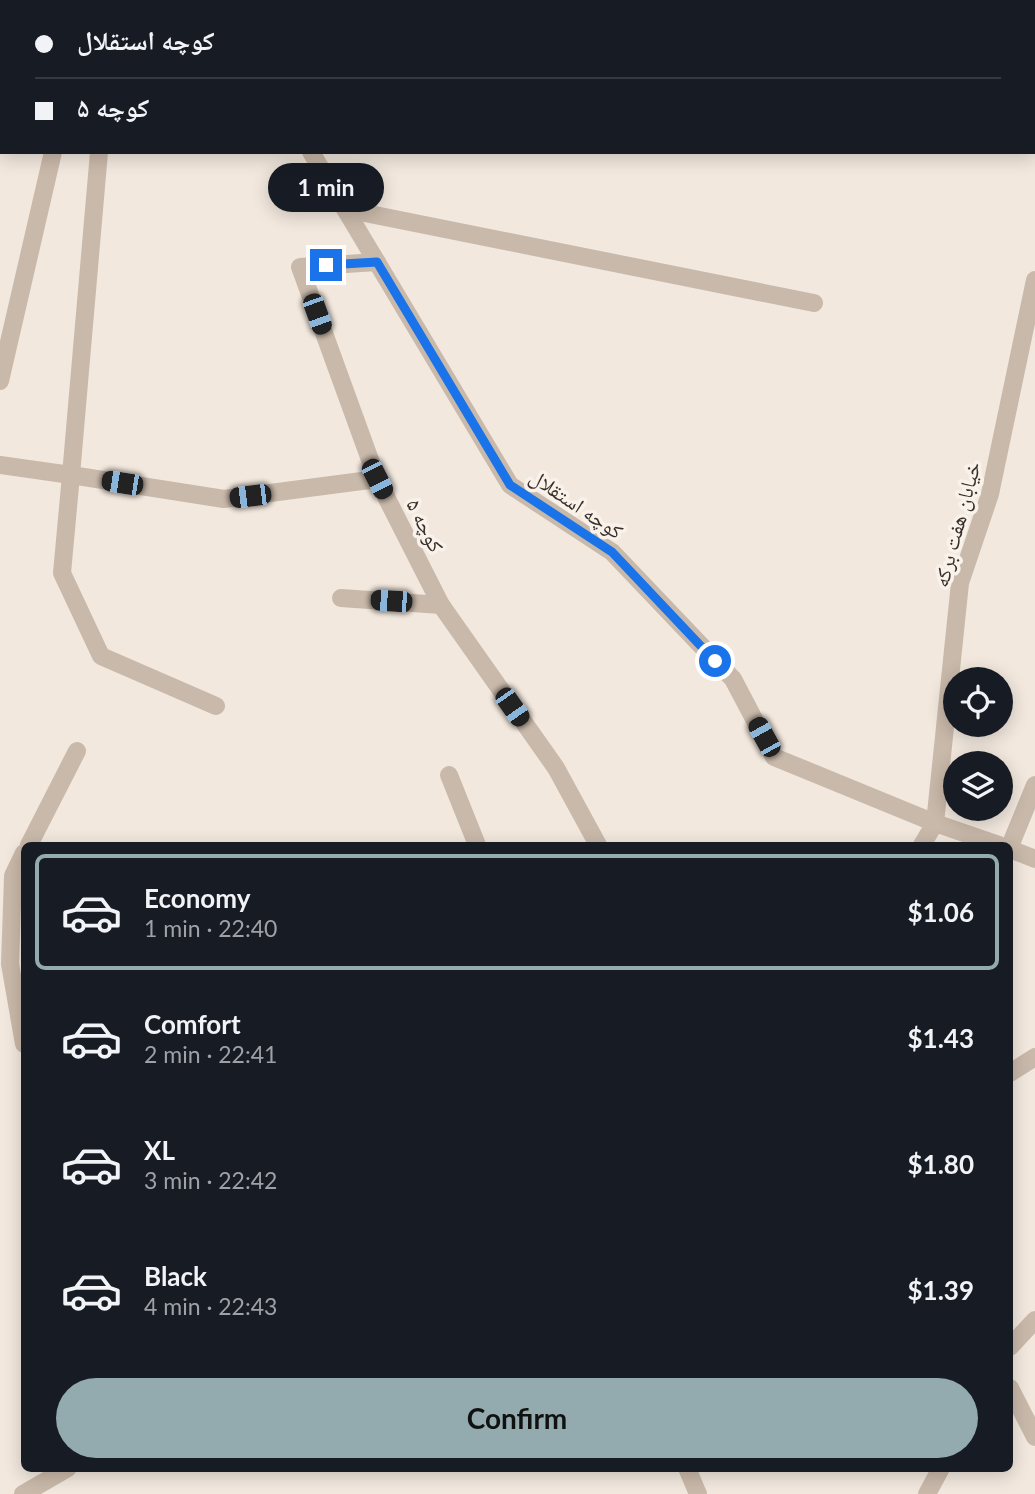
<!DOCTYPE html>
<meta charset="utf-8">
<style>
body{margin:0;font-family:Lato,"Noto Naskh Arabic",sans-serif;background:#20242c;color:#f1f3f6;height:100vh;display:flex;flex-direction:column;font-size:26px;white-space:nowrap}
*{box-sizing:border-box;margin:0}
p{font-size:23px;color:#9ea1a6}
.icon{flex:none;width:38px;height:38px;fill:none;stroke:currentColor;stroke-width:2;stroke-linecap:round;stroke-linejoin:round}
.map{position:relative;flex:1;overflow:hidden}
.details{position:absolute;left:21px;top:842px;width:992px;height:630px;display:flex;flex-direction:column;background:#171b24;border-radius:10px;box-shadow:0 4px 18px #0003}
.details>*{flex:none}
.guide{position:absolute;left:0px;top:0px;width:1036px;height:154px;box-shadow:0 4px 18px #0003;display:grid;align-content:center;height:154px;padding:0 35px;background:#171b24}
.fabs{position:absolute;left:943px;top:667px;display:grid;gap:14px}
.fabs a{display:grid;place-items:center;width:70px;height:70px;border-radius:50%;background:#171b24;box-shadow:0 4px 18px #0003;font-size:35px}
.end{position:absolute;width:32px;height:32px;margin:-16px;border:9px solid #1a73e8;background:#fff;box-shadow:0 0 0 4px #fff}
.from{border-radius:50%}
.bubble{position:absolute;height:49px;border-radius:24px;background:#171b24;box-shadow:0 4px 18px #0003;font-size:23px;font-weight:700;line-height:49px;text-align:center}
.car{position:absolute;width:21px;height:42px;margin:-21px -10px;border-radius:9px;box-shadow:0 0 5px 2px #0007;background:linear-gradient(#222 24%,#8ab4d8 0 40%,#222 0 76%,#8ab4d8 0 86%,#222 0)}
.guide b{display:flex;align-items:center;gap:24px;height:66px;font-size:26px}
.guide b+b{border-top:2px solid #363941}
.guide i{width:18px;height:18px;background:#f1f3f6}
ul{padding:12px 0 0;list-style:none}
li{display:flex;align-items:center;gap:21px;height:116px;margin:0 14px 10px;padding:0 21px;border:4px solid transparent;border-radius:10px}
li div{flex:1}
li b{display:block;font-size:26px}
li em{font-style:normal;font-weight:700}
li.active{border-color:#93abae}
li>.icon{width:63px;height:63px;stroke-width:1.5}
.action{display:flex;gap:14px;margin-top:auto;padding:14px 35px}
.action a{flex:1;height:80px;border-radius:42px;background:#93abae;color:#111;font-size:28px;font-weight:700;line-height:80px;text-align:center}
.map>svg:first-child{display:block}
</style>
<div class="map">
<svg width="1035" height="1494" viewBox="0 0 1035 1494">
<rect width="100%" height="100%" fill="#f2e8de"/>
<g fill="none" stroke-linecap="round" stroke-linejoin="round">
<!-- minor -->
<g stroke="#c9b9aa" stroke-width="18">
<polyline points="84,0 84,2"/>
<polyline points="159,0 165,2"/>
<polyline points="694,0 701,2"/>
<polyline points="246,2 246,0"/>
<polyline points="1034,25 1035,25"/>
<polyline points="0,115 2,116"/>
<polyline points="311,152 510,485 612,552 733,679 774,757 935,823 999,845"/>
<polyline points="345,209 814,303"/>
<polyline points="377,262 300,267 377,479 441,605 556,768 598,845"/>
<polyline points="0,381 53,152"/>
<polyline points="0,465 71,475 99,152"/>
<polyline points="341,598 441,605"/>
<polyline points="216,706 101,656 62,573 71,475 224,499 377,479"/>
<polyline points="449,775 477,845"/>
<polyline points="29,845 77,751"/>
<polyline points="922,845 935,823"/>
<polyline points="1010,846 1035,785"/>
<polyline points="1010,849 1035,859"/>
<polyline points="24,853 13,876 10,964 24,1044"/>
<polyline points="1010,1073 1035,1057"/>
<polyline points="1010,1347 1035,1320"/>
<polyline points="1010,1388 1035,1437"/>
<polyline points="687,1468 698,1494"/>
<polyline points="23,1494 68,1468"/>
<polyline points="927,1494 941,1468"/>
</g>
<!-- tertiary -->
<polyline stroke="#c9b9aa" stroke-width="18" points="935,823 960,583 990,494 1035,280"/>
</g>
<g fill="none" stroke-linecap="round" stroke-linejoin="round">
<!-- route -->
<polyline stroke="#1a73e8" stroke-width="9" points="326,265 377,262 510,485 612,552 715,661"/>
</g>
<g text-anchor="middle" dominant-baseline="central" stroke-width="7" stroke-linejoin="round" paint-order="stroke">
<!-- street labels -->
<g font-size="21" fill="#372e29" stroke="#f9f2ea">
<text transform="translate(577 503) rotate(34)">کوچه استقلال</text>
<text transform="translate(956 524) rotate(-75)">خیابان هفت برکه</text>
<text transform="translate(426 525) rotate(63)">کوچه ۵</text>
</g>
</g>
</svg>
<div class="fabs">
<a><svg class="icon" aria-label="locate" viewBox="0 0 24 24"><circle cx="12" cy="12" r="6"/><path d="M12 2v4M12 18v4M2 12h4M18 12h4"/></svg></a>
<a><svg class="icon" aria-label="layers" viewBox="0 0 24 24"><path d="M12 4l9 5-9 5-9-5zM3 14l9 5 9-5"/></svg></a>
</div>
<i class="end from" style="left:715px;top:661px"></i>
<i class="end" style="left:326px;top:265px"></i>
<div class="bubble" style="left:268px;top:163px;width:116px">1 min</div>
<i class="car" style="left:317px;top:314px;rotate:160deg"></i>
<i class="car" style="left:377px;top:479px;rotate:153deg"></i>
<i class="car" style="left:122px;top:483px;rotate:279deg"></i>
<i class="car" style="left:250px;top:496px;rotate:263deg"></i>
<i class="car" style="left:391px;top:601px;rotate:274deg"></i>
<i class="car" style="left:512px;top:707px;rotate:145deg"></i>
<i class="car" style="left:764px;top:737px;rotate:331deg"></i>
<div class="guide">
<b><i class="from"></i>کوچه استقلال</b>
<b><i></i>کوچه ۵</b>
</div>
<section class="details">
<ul>
<li class="active"><svg class="icon" aria-label="car" viewBox="0 0 24 24"><path d="M5 17H2v-5l4-1 3-4h7l3 4 3 1v5h-3M9 17h6M6 11h13"/><circle cx="7" cy="17" r="2"/><circle cx="17" cy="17" r="2"/></svg><div><b>Economy</b><p>1 min · 22:40</p></div><em>$1.06</em></li>
<li><svg class="icon" aria-label="car" viewBox="0 0 24 24"><path d="M5 17H2v-5l4-1 3-4h7l3 4 3 1v5h-3M9 17h6M6 11h13"/><circle cx="7" cy="17" r="2"/><circle cx="17" cy="17" r="2"/></svg><div><b>Comfort</b><p>2 min · 22:41</p></div><em>$1.43</em></li>
<li><svg class="icon" aria-label="car" viewBox="0 0 24 24"><path d="M5 17H2v-5l4-1 3-4h7l3 4 3 1v5h-3M9 17h6M6 11h13"/><circle cx="7" cy="17" r="2"/><circle cx="17" cy="17" r="2"/></svg><div><b>XL</b><p>3 min · 22:42</p></div><em>$1.80</em></li>
<li><svg class="icon" aria-label="car" viewBox="0 0 24 24"><path d="M5 17H2v-5l4-1 3-4h7l3 4 3 1v5h-3M9 17h6M6 11h13"/><circle cx="7" cy="17" r="2"/><circle cx="17" cy="17" r="2"/></svg><div><b>Black</b><p>4 min · 22:43</p></div><em>$1.39</em></li>
</ul>
<div class="action"><a>Confirm</a></div>
</section>
</div>
